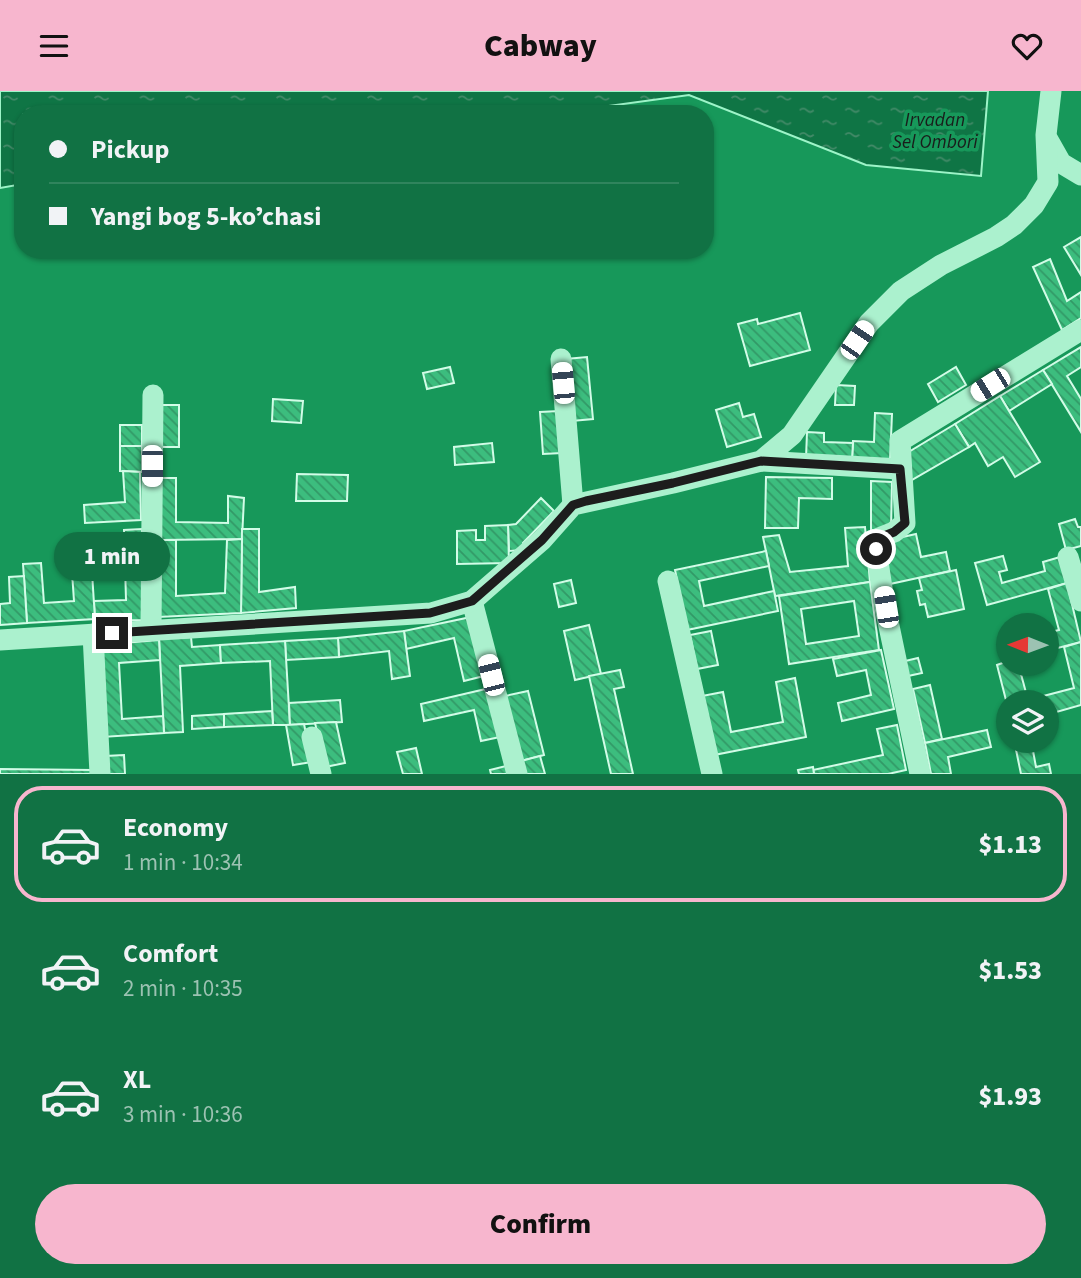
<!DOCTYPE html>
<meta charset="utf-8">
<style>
body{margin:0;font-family:"Source Sans 3",sans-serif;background:#1e7a4f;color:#f1f3f6;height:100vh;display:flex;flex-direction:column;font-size:26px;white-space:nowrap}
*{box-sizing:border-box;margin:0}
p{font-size:23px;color:#9cc2b2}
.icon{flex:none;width:38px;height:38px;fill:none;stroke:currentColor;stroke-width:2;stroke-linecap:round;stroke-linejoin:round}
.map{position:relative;height:683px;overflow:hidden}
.sheet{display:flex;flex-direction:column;background:#117244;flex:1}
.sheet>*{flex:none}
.guide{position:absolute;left:14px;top:14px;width:700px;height:154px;border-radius:28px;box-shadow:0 2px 5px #0004;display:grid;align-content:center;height:154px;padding:0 35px;background:#117244}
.needle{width:46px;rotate:271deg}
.buttons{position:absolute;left:996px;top:522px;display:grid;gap:14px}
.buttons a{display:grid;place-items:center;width:63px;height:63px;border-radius:50%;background:#117244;box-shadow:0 2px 5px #0004;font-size:35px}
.end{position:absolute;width:32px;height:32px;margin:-16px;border:9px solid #1d1d1d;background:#fff;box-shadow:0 0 0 4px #fff}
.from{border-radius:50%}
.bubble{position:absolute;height:49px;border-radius:24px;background:#117244;box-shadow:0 2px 5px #0004;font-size:23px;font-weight:800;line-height:49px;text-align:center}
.car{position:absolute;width:21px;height:42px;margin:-21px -10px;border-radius:9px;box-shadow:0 0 5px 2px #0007;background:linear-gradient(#fff 24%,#345 0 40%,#fff 0 76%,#345 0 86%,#fff 0)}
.guide b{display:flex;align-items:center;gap:24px;height:66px;font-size:26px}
.guide b+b{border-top:2px solid #30845d}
.guide i{width:18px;height:18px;background:#f1f3f6}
ul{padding:12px 0 0;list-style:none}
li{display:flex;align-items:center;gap:21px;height:116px;margin:0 14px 10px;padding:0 21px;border:4px solid transparent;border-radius:28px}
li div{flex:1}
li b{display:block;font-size:26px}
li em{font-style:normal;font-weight:800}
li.on{border-color:#f7b6ce}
li>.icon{width:63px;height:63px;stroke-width:1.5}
.cta{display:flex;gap:14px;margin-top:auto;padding:14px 35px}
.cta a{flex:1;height:80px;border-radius:42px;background:#f7b6ce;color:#111;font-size:28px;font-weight:800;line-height:80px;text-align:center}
header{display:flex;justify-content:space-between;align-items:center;height:91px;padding:0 35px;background:#f7b6ce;color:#111;font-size:32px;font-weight:800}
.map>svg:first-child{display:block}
</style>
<header><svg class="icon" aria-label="menu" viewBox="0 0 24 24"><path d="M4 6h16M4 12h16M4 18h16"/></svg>Cabway<svg class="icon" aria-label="heart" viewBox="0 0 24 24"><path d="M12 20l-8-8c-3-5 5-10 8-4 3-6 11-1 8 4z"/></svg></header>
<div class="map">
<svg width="1081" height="683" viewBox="0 0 1081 683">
<defs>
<pattern id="water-ripples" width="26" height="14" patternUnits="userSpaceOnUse" patternTransform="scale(1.75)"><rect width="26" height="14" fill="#0f7545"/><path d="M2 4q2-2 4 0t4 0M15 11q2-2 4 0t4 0" fill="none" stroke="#438a68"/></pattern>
<pattern id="building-back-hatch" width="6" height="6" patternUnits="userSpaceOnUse" patternTransform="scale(1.75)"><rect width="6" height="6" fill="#3cbd7e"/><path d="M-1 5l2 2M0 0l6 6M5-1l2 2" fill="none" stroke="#329967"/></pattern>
</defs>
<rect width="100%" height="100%" fill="#17985a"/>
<!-- water -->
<polygon fill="url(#water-ripples)" stroke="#9df4c8" stroke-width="2" points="0,0 988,0 981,85 866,74 689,4 550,23 23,23 23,93 0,97"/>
<!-- building -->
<g fill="url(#building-back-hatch)" stroke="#d2fce7" stroke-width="2" fill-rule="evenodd">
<polygon points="1081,146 1081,184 1064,156"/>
<polygon points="1050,168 1067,210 1081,201 1081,227 1062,239 1033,176"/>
<polygon points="800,222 810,259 750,275 738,233 757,228 758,233"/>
<polygon points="1081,256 1081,276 1067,285 1081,308 1081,341 1043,279"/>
<polygon points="587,266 593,328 572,330 566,268"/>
<polygon points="450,276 454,292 427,298 423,282"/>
<polygon points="956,276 966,294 938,311 928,293"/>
<polygon points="1043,279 1052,293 1009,320 1000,305"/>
<polygon points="836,294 855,295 854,314 835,314"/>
<polygon points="1000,305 1040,371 1015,386 1003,366 988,375 975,352 969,356 955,333"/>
<polygon points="273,308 303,310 301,332 272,330"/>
<polygon points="739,312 743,326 754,323 761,346 727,356 716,319"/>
<rect x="162" y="314" width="17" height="42"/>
<polygon points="559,320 562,362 543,363 540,321"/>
<polygon points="875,322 892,323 890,370 852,368 853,350 874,351"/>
<polygon points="955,333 969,356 910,390 907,362"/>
<rect x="120" y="334" width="22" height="21"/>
<polygon points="807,341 824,342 824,351 853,352 852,368 806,367"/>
<polygon points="492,352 494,371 455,374 454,356"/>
<polygon points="120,355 142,355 142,381 120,380"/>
<polygon points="123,380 140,381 141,429 85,432 84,414 125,411"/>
<polygon points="297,383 348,384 347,410 296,410"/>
<polygon points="766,386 832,387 832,408 799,407 798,437 765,437"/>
<polygon points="160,387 176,387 176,431 228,432 228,405 244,407 242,448 158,449"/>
<polygon points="871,390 892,391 891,439 871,439"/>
<polygon points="541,407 554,420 523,452 523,459 509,460 508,434 516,433"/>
<polygon points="1075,428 1078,436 1081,436 1081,455 1066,459 1059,433"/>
<polygon points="508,434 509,472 457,473 457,440 476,439 476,449 485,449 485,435"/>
<polygon points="865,436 870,491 775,505 763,446 779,444 790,481 848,475 845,437"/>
<polygon points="142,438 143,529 95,530 94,510 126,509 124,439"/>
<polygon points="242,438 259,438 259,501 295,496 296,517 241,522"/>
<polygon points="916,443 921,466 946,461 950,480 890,493 880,451"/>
<polygon points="242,448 241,522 158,526 158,449 176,449 176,505 225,502 227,449"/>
<polygon points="766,460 769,475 699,490 704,515 774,500 778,520 687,539 675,479"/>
<polygon points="1003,465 1007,479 999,481 1002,492 1045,480 1043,471 1060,466 1067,492 987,514 975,472"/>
<polygon points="91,466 95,528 27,532 23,473 41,472 44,512 74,510 71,467"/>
<polygon points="956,479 964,518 928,526 925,513 920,514 917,500 922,499 919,487"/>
<polygon points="24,485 27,532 0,534 0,513 10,512 9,486"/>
<polygon points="571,489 576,512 559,516 554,493"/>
<path d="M 870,491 L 879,559 L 789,573 L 779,505 ZM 854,510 L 859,545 L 806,553 L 801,518 Z"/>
<polygon points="1067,492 1081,551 1046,560 1046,542 1059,539 1048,498"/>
<polygon points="471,526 484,585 464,590 454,547 406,558 404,540"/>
<polygon points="589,534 601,583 575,589 564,540"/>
<polygon points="404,540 410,585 392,588 389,560 339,566 338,547"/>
<polygon points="711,540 718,574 697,578 690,544"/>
<polygon points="191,546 192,556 220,554 221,572 180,575 183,641 164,642 159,547"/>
<polygon points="338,547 339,566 286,569 285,550"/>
<polygon points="159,549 160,569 119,572 122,628 163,625 164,642 102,646 98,554"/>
<polygon points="285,550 290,634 273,634 270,570 221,572 220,554"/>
<polygon points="1081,551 1081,614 1046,624 1046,611 1008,611 1008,617 997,574 1008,570 1018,572 1028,609 1074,597 1064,556"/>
<polygon points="881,559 894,618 842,630 838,612 871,604 866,579 837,585 833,568"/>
<polygon points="918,567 922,582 908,585 905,570"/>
<polygon points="620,579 624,596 614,598 633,683 611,683 589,585"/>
<polygon points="795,587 806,646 714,664 702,605 723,601 731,641 783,631 776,591"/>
<polygon points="930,594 942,648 925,652 913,598"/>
<polygon points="490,597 500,646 481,650 474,619 424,630 421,613"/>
<polygon points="528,600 544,664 521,670 505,605"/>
<polygon points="340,609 342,631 290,634 289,612"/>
<polygon points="272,620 273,634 224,636 224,623"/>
<polygon points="224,623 224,636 192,638 192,625"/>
<polygon points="336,631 345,672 325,676 315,632"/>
<polygon points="304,633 312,671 293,674 286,634"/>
<polygon points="897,634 906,679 888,683 814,683 813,679 883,664 877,638"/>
<polygon points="987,639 991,656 948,666 951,683 931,683 925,652"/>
<polygon points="1014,649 1031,649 1036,676 1049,673 1051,683 1021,683"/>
<polygon points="416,657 422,683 403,683 397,661"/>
<polygon points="124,664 125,683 105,683 105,665"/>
<polygon points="540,665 545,683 524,683 521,670"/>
<polygon points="510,674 512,683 491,683 490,679"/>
<polygon points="813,676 814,683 799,683 798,679"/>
<polygon points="0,678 93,679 93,683 0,683"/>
</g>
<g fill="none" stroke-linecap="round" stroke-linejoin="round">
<!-- minor -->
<g stroke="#abf1ce" stroke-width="21">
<polyline points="1048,49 1061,72 1081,84"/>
<polyline points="561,268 573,414"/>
<polyline points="761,370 900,378"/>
<polyline points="1068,466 1081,510"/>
<polyline points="668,490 712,683"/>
<polyline points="472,510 517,683"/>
<polyline points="151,539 153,304"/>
<polyline points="93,543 100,683"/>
<polyline points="0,549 431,522 472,510 542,449 573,414 673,392 761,370 792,344 869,232 901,200 941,174 996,146 1014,134 1034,114 1048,91 1046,44 1051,0"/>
<polyline points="312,646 321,683"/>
<polyline points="920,683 885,516 876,458 879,447 894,441 905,432 900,350 1081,239"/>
</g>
</g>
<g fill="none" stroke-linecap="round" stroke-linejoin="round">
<!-- route -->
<polyline stroke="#1d1d1d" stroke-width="9" points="112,542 430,522 472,510 542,449 573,414 586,410 673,392 761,370 900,378 905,432 894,441 879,447 876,458"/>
</g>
<g text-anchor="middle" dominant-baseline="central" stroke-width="7" stroke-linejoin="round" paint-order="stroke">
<!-- water labels -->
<g font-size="19" font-style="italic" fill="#191d1b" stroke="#17985a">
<text x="935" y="29">Irvadan<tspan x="935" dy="22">Sel Ombori</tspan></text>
</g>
</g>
</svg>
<div class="buttons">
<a><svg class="needle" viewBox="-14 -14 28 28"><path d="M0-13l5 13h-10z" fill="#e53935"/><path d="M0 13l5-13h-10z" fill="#9cc2b2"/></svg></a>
<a><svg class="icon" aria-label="layers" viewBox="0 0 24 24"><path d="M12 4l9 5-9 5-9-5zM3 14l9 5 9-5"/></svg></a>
</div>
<i class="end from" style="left:876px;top:458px"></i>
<i class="end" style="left:112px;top:542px"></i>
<div class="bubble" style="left:54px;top:441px;width:116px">1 min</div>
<i class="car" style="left:857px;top:249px;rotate:34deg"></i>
<i class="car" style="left:563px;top:292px;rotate:355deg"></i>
<i class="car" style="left:990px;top:294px;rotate:238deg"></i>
<i class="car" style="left:152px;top:375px;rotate:180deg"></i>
<i class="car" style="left:886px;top:516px;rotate:351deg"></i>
<i class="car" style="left:491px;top:584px;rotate:346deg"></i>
<div class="guide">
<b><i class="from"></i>Pickup</b>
<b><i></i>Yangi bog 5-koʼchasi</b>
</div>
</div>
<section class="sheet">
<ul>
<li class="on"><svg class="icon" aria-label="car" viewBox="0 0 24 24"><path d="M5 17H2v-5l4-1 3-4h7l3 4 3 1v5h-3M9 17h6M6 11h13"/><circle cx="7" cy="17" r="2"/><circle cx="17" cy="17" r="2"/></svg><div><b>Economy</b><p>1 min · 10:34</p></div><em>$1.13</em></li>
<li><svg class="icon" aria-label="car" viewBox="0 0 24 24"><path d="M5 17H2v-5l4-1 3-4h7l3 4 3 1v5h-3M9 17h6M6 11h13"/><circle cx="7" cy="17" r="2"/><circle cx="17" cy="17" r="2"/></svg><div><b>Comfort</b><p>2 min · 10:35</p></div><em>$1.53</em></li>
<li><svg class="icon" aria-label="car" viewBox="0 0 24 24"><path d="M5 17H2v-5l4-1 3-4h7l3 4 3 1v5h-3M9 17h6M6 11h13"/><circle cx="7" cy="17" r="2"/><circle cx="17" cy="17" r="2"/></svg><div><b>XL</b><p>3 min · 10:36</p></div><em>$1.93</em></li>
</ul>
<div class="cta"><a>Confirm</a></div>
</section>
